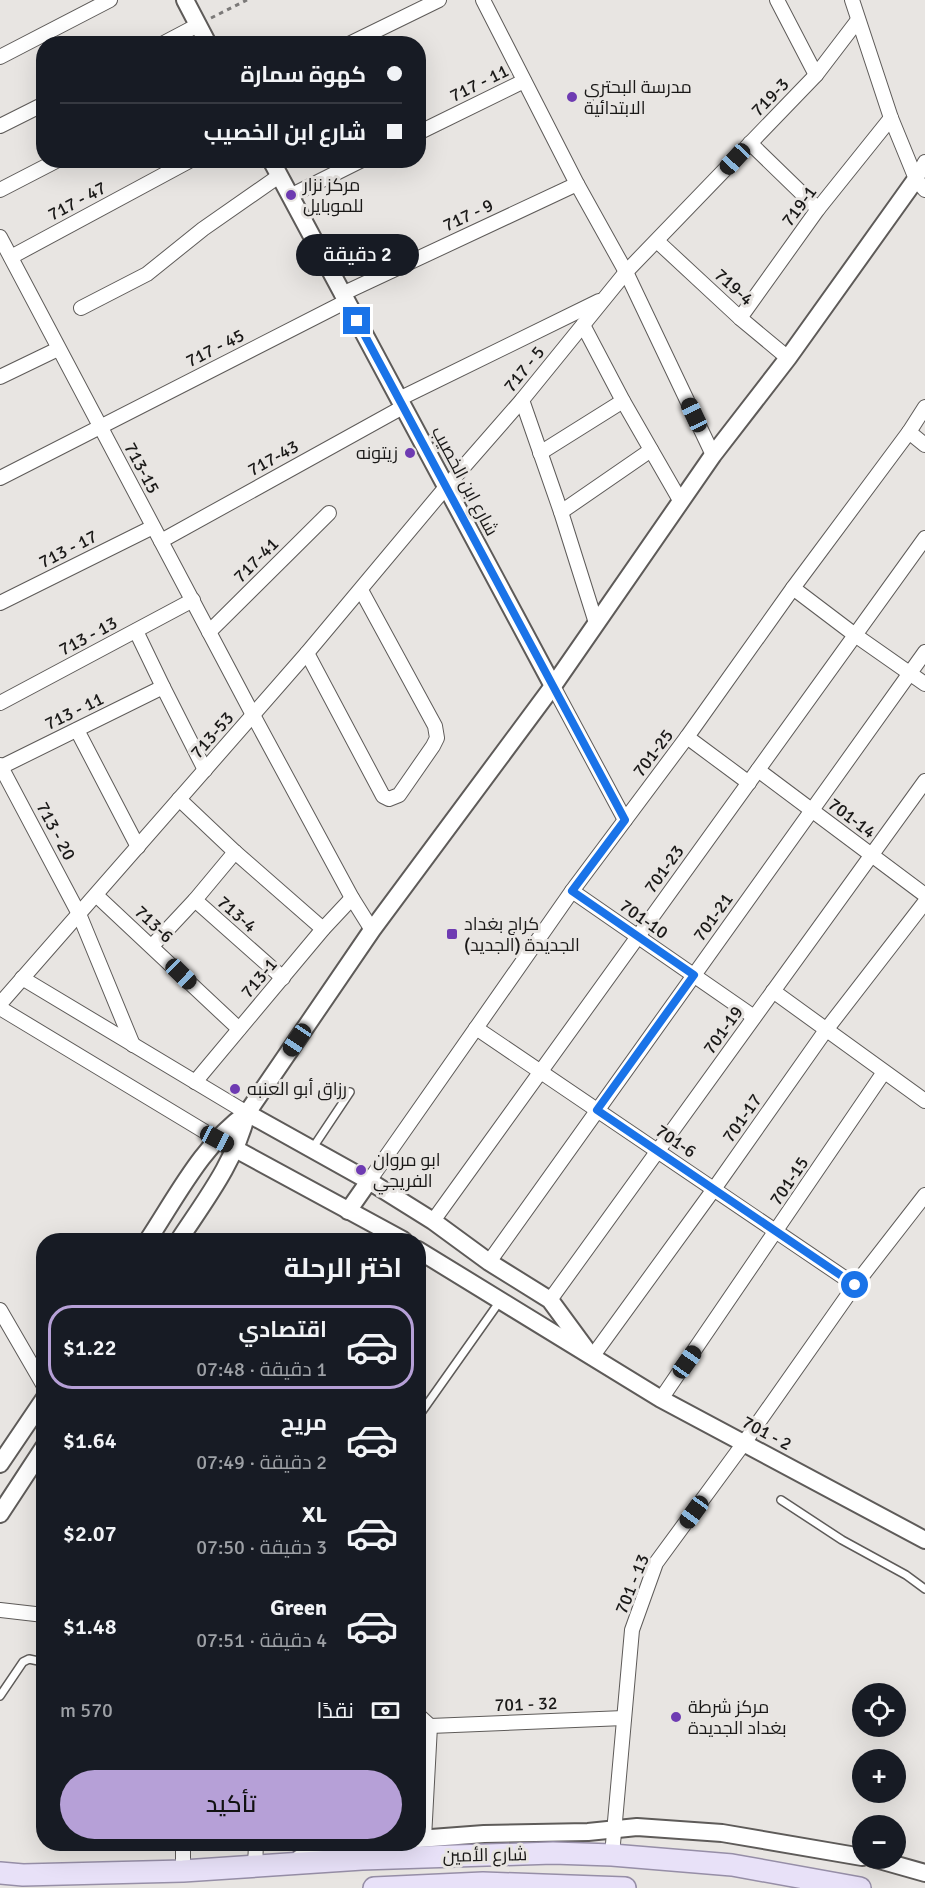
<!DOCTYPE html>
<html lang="ar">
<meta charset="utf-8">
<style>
body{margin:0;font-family:Signika,Cairo,sans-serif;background:#20242c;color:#f1f3f6;direction:rtl;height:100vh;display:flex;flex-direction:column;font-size:22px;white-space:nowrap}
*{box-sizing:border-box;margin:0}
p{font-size:20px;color:#9ea1a6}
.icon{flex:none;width:33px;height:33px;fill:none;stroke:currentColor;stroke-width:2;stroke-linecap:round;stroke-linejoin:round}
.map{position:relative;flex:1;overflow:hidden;direction:ltr}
.panel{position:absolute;left:36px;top:1233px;width:390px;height:618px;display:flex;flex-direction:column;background:#171b24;border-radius:24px;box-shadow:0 6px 24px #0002;direction:rtl}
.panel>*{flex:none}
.banner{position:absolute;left:36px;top:36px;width:390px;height:132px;border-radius:24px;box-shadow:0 6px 24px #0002;direction:rtl;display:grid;align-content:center;height:132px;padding:0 24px;background:#171b24}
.fabs{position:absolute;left:852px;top:1683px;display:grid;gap:12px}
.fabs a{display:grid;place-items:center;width:54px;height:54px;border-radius:50%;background:#171b24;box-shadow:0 6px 24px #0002;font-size:30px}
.end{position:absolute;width:27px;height:27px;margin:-14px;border:8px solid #1a73e8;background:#fff;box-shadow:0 0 0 3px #fff}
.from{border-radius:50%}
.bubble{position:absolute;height:42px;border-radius:21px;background:#171b24;box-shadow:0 6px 24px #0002;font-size:20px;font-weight:600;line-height:42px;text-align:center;direction:rtl}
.car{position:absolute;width:18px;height:36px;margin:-18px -9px;border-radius:8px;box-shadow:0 0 4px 2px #0007;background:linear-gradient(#222 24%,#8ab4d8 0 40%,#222 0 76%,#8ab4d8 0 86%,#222 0)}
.banner b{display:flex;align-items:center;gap:21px;height:57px;font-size:22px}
.banner b+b{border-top:2px solid #363941}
.banner i{width:15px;height:15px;background:#f1f3f6}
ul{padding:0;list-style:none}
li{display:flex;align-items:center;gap:18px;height:84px;margin:0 12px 9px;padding:0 12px;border:3px solid transparent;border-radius:24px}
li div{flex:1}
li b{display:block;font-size:22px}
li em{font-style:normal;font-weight:600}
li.current{border-color:#b6a0d7}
li>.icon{width:54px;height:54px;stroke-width:1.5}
h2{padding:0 24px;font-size:27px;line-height:72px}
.pay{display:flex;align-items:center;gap:15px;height:66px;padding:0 24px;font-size:22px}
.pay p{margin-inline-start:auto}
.primary-button{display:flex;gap:12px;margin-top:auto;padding:12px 24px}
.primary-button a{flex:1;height:69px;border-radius:36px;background:#b6a0d7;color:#111;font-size:24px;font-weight:600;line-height:69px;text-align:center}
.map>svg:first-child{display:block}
</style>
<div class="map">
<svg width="925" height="1888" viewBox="0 0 925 1888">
<rect width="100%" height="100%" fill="#e8e5e2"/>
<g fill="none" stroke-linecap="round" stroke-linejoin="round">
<defs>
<g id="service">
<polyline points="312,1149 350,1092"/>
<polyline points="418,1417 500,1301"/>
<polyline points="781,1500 842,1540 906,1575 925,1589"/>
<polyline points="0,1696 23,1662 29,1659 43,1662"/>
</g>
<g id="minor">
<polyline points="483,0 577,184 626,272 713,455"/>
<polyline points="777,0 816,75"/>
<polyline points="852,0 891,118 916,179 925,190"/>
<polyline points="162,44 198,25"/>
<polyline points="349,44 439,0"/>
<polyline points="0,57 110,0"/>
<polyline points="0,126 44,104"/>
<polyline points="418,133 524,81"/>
<polyline points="750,143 818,209"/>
<polyline points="916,179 925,162"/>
<polyline points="0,190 58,160"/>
<polyline points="290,196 362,160"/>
<polyline points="0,237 253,715 352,898 372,930"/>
<polyline points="657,241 740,318 788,358"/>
<polyline points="11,257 191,160"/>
<polyline points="342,294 577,184"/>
<polyline points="81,308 147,274 203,229 279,176"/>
<polyline points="740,318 818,209 891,118"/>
<polyline points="583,325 623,401 681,502"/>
<polyline points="0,377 58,349"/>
<polyline points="399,399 599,301"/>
<polyline points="522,400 561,512 596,623"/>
<polyline points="909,432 925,445"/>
<polyline points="540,453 623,401"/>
<polyline points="0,478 347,301"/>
<polyline points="561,512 651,450"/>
<polyline points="161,541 403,407"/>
<polyline points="793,588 855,635 925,684"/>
<polyline points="0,603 153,527"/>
<polyline points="136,631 163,687 205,770"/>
<polyline points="209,632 329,513"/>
<polyline points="307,653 383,796 389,799 399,795 433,746 437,738 435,726 361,590"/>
<polyline points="553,686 625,820"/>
<polyline points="0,703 193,600"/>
<polyline points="77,730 138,847"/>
<polyline points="687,737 749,783"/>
<polyline points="0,765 79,914 133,1045"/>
<polyline points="1,767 163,687"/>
<polyline points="758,770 925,895"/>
<polyline points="179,799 235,852 323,929"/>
<polyline points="572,891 754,1017"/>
<polyline points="96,895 239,1029"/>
<polyline points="195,900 283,978"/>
<polyline points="152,946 195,900 235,852"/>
<polyline points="22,978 247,1113"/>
<polyline points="773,991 925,1101"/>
<polyline points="0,1004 307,653 446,487 522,400 626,272 816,75 858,20"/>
<polyline points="0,1008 217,1139"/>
<polyline points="476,1028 855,1285"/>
<polyline points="195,1082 323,929 352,898"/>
<polyline points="369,1181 572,891 687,737 793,588 909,432 925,407"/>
<polyline points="433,1221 925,538"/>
<polyline points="489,1262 925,652"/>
<polyline points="550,1300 925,781"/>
<polyline points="0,1310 44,1386"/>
<polyline points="592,1357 714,1189 826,1030 925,902"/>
<polyline points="661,1399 884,1072"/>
<polyline points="0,1610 44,1615"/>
<polyline points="418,1715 430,1726 424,1838"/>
<polyline points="430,1726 624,1718"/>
<polyline points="183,1844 183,1871"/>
<polyline points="612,1855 632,1630 656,1563 744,1443 855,1285 925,1195"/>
<polyline points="255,1866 256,1844"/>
</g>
<g id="tertiary">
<polyline points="185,0 208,44"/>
<polyline points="271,160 553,686"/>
<polyline points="247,1113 369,1181 433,1221 489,1262 550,1300 586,1349"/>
<polyline points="217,1139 403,1240"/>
<polyline points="348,1211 369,1181"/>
<path d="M 148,1240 C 177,1196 203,1144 247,1113"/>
<path d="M 179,1240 C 206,1199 235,1162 247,1113 L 372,930 L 553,686 L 713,455 L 788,358 L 916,179"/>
<polyline points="418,1250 661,1399 925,1540"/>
<polyline points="0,1464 44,1399"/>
<polyline points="0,1514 44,1447"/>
<polyline points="418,1839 484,1834 588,1832 637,1827 722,1833 862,1857"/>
<polyline points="300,1858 342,1844 348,1844"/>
<polyline points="872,1858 925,1873"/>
</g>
<g id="primary">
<polyline points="0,1873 23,1875 183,1871 362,1859 553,1853 612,1855 732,1865 860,1888"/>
<polyline points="374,1888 483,1883 625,1888"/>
</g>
</defs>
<!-- service casing -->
<use href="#service" stroke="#5e5b59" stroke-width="10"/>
<!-- minor casing -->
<use href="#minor" stroke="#5e5b59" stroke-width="16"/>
<!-- tertiary casing -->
<use href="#tertiary" stroke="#5e5b59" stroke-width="20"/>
<!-- primary casing -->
<use href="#primary" stroke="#968ea7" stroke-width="24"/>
<!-- path -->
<polyline stroke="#7b7978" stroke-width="3" stroke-dasharray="4.5 4.5" stroke-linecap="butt" points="211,18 247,0"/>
<!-- service -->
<use href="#service" stroke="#fff" stroke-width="7"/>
<!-- minor -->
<use href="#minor" stroke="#fff" stroke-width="14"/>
<!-- tertiary -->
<use href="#tertiary" stroke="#fff" stroke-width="16"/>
<!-- primary -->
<use href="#primary" stroke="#e8e1f8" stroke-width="21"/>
</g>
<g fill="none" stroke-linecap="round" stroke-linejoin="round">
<!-- route -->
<polyline stroke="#1a73e8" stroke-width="8" points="357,321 625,820 572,891 694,975 597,1110 855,1285"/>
</g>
<!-- markers -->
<g fill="#6e3bb2" stroke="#e8e5e2" stroke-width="2">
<circle cx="572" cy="97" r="6"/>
<circle cx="291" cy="195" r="6"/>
<circle cx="410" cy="453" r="6"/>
<rect x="446" y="928" width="12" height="12" rx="3"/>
<circle cx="235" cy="1089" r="6"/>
<circle cx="361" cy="1170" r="6"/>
<circle cx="676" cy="1717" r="6"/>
</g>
<g text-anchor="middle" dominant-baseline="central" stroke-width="6" stroke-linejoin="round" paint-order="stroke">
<!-- street labels -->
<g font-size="18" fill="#1a1918" stroke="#e8e5e2">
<text transform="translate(479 83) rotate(-26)">717 - 11</text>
<text transform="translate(770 97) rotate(-46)">719-3</text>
<text transform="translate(77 201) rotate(-28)">717 - 47</text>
<text transform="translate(799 206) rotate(-53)">719-1</text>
<text transform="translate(468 215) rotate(-25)">717 - 9</text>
<text transform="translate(734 287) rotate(42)">719-4</text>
<text transform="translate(215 348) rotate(-27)">717 - 45</text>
<text transform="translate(524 369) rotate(-51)">717 - 5</text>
<text transform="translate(273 458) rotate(-29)">717-43</text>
<text transform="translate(142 468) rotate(62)">713-15</text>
<text transform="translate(465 481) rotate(62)">شارع ابن الخصيب</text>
<text transform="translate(68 549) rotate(-27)">713 - 17</text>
<text transform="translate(256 560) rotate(-45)">717-41</text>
<text transform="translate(88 636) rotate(-28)">713 - 13</text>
<text transform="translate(74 711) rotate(-26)">713 - 11</text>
<text transform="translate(212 735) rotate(-49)">713-53</text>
<text transform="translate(653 753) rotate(-53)">701-25</text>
<text transform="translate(852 818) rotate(37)">701-14</text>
<text transform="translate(56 831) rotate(62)">713 - 20</text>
<text transform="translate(664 869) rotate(-54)">701-23</text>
<text transform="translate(237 914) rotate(41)">713-4</text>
<text transform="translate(713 917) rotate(-54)">701-21</text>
<text transform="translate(644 919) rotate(35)">701-10</text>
<text transform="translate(154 924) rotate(43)">713-6</text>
<text transform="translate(259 978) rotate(-50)">713-1</text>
<text transform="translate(723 1030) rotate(-54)">701-19</text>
<text transform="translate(742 1118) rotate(-55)">701-17</text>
<text transform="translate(676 1141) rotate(34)">701-6</text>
<text transform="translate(789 1181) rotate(-56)">701-15</text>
<text transform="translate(767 1433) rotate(28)">701 - 2</text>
<text transform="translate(632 1584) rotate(-68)">701 - 13</text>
<text transform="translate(526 1704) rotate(-2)">701 - 32</text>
<text transform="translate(485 1855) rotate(-1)">شارع الأمين</text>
</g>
<!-- poi labels -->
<g font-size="18" fill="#1a1918" stroke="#e8e5e2" text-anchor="start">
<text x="584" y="87">مدرسة البحتري<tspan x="584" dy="21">الابتدائية</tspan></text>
<text x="303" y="185">مركز نزار<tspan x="303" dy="21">للموبايل</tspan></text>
<text x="398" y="453" text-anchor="end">زيتونه</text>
<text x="464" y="924">كراج بغداد<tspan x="464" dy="21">الجديدة (الجديد)</tspan></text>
<text x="247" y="1089">رزاق أبو العنبه</text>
<text x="373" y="1160">ابو مروان<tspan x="373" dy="21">الفريجي</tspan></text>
<text x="688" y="1707">مركز شرطة<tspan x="688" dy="21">بغداد الجديدة</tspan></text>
</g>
</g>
</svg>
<div class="fabs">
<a><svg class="icon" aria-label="locate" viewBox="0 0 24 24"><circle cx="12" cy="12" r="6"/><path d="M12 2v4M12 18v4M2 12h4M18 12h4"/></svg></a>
<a>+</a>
<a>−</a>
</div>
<i class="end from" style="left:855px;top:1285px"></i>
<i class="end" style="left:357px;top:321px"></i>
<div class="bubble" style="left:296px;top:234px;width:123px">2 دقيقة</div>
<i class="car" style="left:735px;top:159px;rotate:223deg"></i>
<i class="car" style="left:694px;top:415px;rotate:335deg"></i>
<i class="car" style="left:181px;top:974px;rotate:134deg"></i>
<i class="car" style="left:297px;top:1040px;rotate:214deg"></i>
<i class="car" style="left:217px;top:1139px;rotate:118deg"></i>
<i class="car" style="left:687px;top:1362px;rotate:35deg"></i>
<i class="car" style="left:694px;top:1512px;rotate:216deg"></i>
<div class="banner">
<b><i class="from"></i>كهوة سمارة</b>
<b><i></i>شارع ابن الخصيب</b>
</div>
<section class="panel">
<h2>اختر الرحلة</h2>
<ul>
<li class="current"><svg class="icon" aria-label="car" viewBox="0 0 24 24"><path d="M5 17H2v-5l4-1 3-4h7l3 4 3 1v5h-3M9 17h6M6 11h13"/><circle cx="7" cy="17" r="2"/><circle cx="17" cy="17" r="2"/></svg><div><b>اقتصادي</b><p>1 دقيقة · 07:48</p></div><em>$1.22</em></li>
<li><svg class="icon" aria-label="car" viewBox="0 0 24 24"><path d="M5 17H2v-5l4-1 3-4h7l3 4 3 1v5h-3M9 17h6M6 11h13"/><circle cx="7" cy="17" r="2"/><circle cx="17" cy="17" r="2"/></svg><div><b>مريح</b><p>2 دقيقة · 07:49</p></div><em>$1.64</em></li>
<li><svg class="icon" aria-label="car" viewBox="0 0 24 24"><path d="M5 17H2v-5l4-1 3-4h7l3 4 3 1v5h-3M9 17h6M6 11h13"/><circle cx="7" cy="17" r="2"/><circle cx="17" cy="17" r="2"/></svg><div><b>XL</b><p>3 دقيقة · 07:50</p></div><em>$2.07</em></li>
<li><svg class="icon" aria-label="car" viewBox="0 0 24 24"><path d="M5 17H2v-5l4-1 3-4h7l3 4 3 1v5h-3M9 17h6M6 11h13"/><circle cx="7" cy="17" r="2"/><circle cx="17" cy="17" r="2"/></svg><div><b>Green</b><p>4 دقيقة · 07:51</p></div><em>$1.48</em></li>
</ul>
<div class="pay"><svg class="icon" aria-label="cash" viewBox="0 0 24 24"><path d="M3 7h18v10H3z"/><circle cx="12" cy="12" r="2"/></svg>نقدًا<p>570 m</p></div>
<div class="primary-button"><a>تأكيد</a></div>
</section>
</div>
